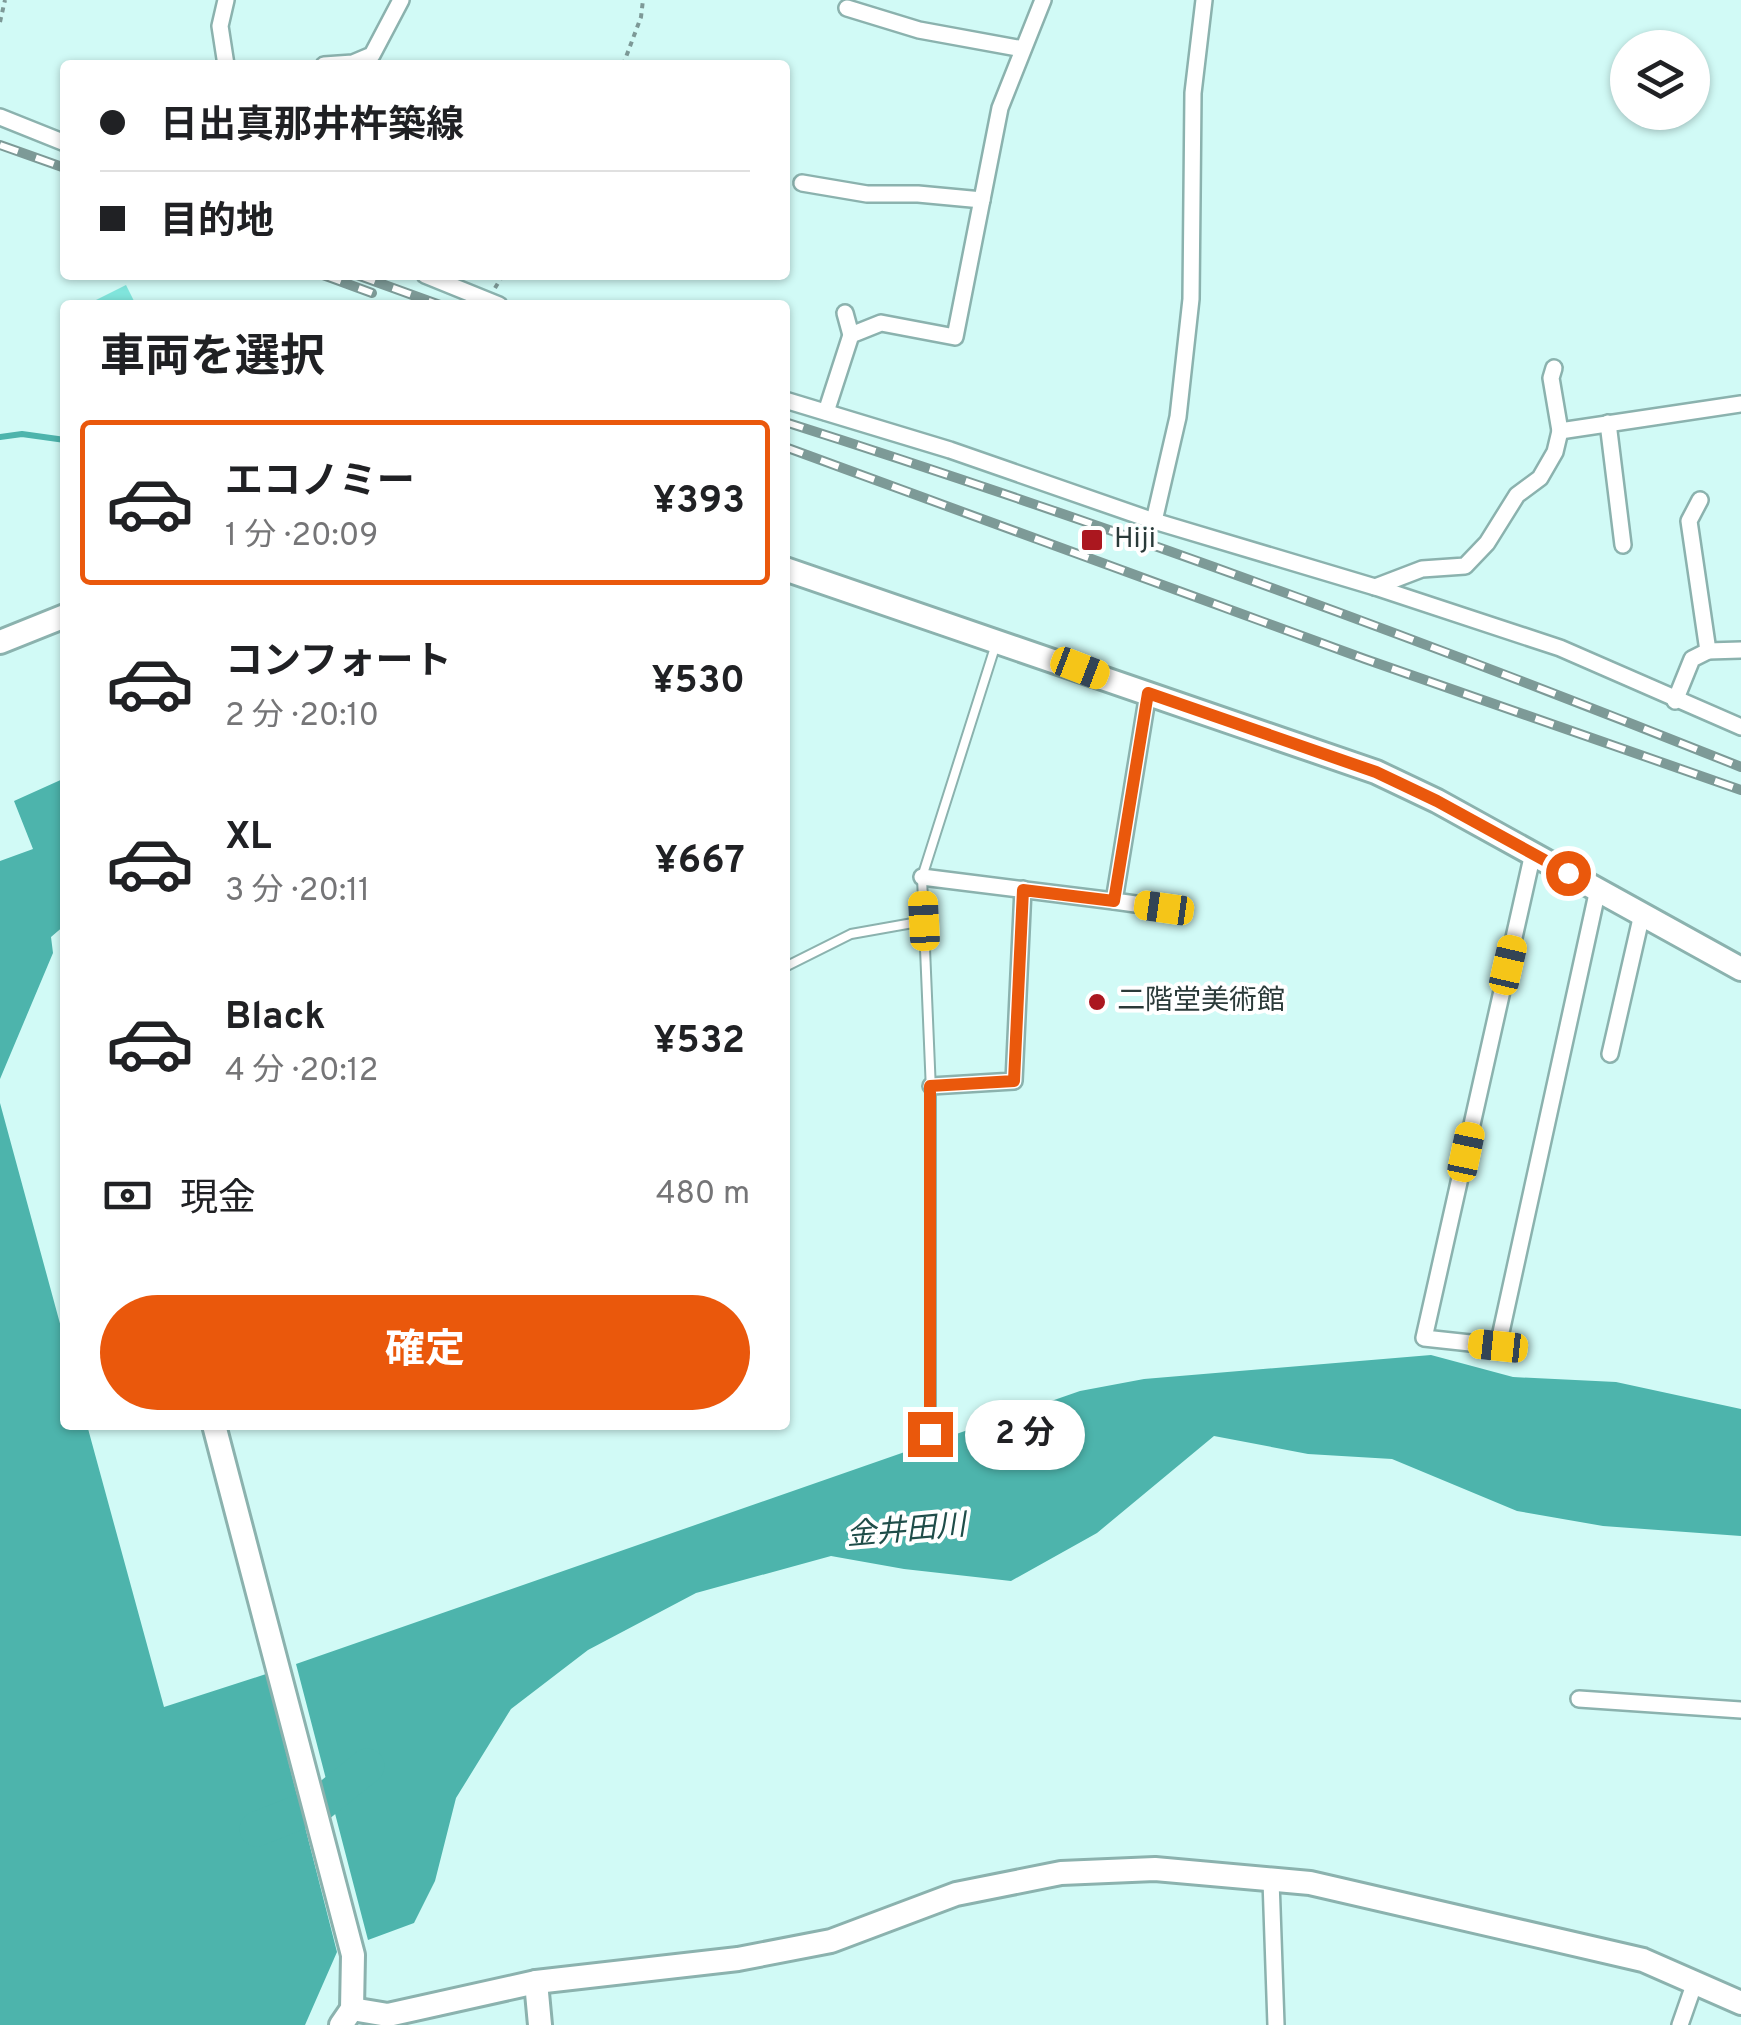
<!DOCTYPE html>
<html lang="ja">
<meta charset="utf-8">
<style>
body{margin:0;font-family:Overpass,"Noto Sans JP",sans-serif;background:#f2f2f2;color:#202124;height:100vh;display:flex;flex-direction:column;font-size:38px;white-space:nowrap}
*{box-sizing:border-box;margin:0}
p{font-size:32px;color:#757577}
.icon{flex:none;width:55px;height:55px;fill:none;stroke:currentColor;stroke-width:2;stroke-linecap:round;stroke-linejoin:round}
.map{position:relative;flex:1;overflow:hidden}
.sheet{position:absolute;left:60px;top:300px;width:730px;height:1130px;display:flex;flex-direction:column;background:#fff;border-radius:10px;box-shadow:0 2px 8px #0004}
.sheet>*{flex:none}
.guide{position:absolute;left:60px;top:60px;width:730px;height:220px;border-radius:10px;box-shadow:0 2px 8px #0004;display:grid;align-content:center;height:220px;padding:0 40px;background:#fff}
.buttons{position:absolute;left:1610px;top:30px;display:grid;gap:20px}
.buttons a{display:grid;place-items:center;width:100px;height:100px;border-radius:50%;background:#fff;box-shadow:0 2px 8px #0004;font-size:50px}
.end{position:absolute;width:45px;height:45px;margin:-22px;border:12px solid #ea580c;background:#fff;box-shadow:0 0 0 5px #fff}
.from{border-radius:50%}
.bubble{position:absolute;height:70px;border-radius:35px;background:#fff;box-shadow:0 2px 8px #0004;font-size:32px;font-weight:700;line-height:70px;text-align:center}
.car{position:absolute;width:30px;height:60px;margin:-30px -15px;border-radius:12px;box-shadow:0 0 8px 2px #0007;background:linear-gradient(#f5c518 24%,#345 0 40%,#f5c518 0 76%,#345 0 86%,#f5c518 0)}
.guide b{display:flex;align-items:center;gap:35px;height:95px;font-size:38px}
.guide b+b{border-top:2px solid #e0e0e0}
.guide i{width:25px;height:25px;background:#202124}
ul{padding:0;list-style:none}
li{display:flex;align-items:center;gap:30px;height:165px;margin:0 20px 15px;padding:0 20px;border:5px solid transparent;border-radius:10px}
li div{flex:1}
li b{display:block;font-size:38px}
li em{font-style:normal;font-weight:700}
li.current{border-color:#ea580c}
li>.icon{width:90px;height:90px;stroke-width:1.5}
h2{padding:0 40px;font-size:45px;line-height:120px}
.pay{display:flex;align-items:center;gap:25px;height:110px;padding:0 40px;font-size:38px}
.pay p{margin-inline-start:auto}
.button{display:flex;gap:20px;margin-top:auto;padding:20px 40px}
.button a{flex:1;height:115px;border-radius:60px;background:#ea580c;color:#fff;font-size:40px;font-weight:700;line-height:115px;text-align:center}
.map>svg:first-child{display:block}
</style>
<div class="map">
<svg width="1741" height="2025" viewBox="0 0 1741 2025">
<rect width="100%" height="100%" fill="#d1faf6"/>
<!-- water -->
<g fill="#4db4ac">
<polygon points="65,778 65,925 51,937 53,953 0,1079 0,861 33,849 14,801"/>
<polygon points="0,1103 65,1342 65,1425 87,1425 164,1707 266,1674 337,1952 305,2025 0,2025"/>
<polygon points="1431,1355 1513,1377 1616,1382 1741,1409 1741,1536 1603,1526 1517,1511 1392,1459 1308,1454 1214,1436 1097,1533 1011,1581 904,1569 831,1556 696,1593 588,1650 511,1709 456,1798 435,1881 414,1923 368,1940 296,1664 1080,1391 1144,1379"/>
</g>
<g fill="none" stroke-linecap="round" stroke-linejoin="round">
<!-- stream -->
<polyline stroke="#4db4ac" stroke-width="6" points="0,437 22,434 65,440"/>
<!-- river -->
<polyline stroke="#4db4ac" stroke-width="35" points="257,1829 320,1804 367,1766"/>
</g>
<!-- building -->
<polygon fill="#80e5dc" points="126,285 136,305 86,305"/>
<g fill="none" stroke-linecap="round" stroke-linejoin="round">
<defs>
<g id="lane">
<polyline points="785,967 851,934 924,921"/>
<polyline points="931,1434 931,1091 922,877 996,644"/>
</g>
<g id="street">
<polyline points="226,0 220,26 226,65"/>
<polyline points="847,8 919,30 1023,49"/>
<polyline points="324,65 353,63 372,55 401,0"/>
<polyline points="0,117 65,143"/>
<polyline points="802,183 867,194 918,194 982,200"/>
<polyline points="425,275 499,305"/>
<polyline points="845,313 851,335"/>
<polyline points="1554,368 1551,378 1560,431"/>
<polyline points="785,400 950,450 1154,521 1375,587 1560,648 1741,727"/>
<polyline points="826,412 851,335 881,323 955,337 1000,108 1043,0"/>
<polyline points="1608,423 1623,545"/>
<polyline points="1154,521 1178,417 1191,299 1193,93 1204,0"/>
<polyline points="1375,587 1422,569 1465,566 1487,543 1517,495 1540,478 1555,452 1560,431 1741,404"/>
<polyline points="1708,651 1741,650"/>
<polyline points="1148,693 1114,901 1164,908"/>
<polyline points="1675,701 1692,659 1708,651 1689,521 1700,500"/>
<polyline points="1533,853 1424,1338 1498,1346 1598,889"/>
<polyline points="922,877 1114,901"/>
<polyline points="1610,1054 1642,914"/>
<polyline points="931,1086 1014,1081 1023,889"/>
<polyline points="1579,1699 1741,1710"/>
<polyline points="1271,1880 1276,2025"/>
<polyline points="1680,2025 1695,1982"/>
</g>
<g id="secondary">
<polyline points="785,569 1376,772 1437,801 1741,969"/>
<polyline points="0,642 65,616"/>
<polyline points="214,1425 353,1955 352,2009 341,2025"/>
<polyline points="536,1982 540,2025"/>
<polyline points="352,2009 388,2015 536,1982 738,1959 831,1941 956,1894 1061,1873 1155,1869 1310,1883 1643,1960 1741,2003"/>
</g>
</defs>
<!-- lane casing -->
<use href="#lane" stroke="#8bb2ae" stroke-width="12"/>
<!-- street casing -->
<use href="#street" stroke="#8bb2ae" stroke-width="20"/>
<!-- secondary casing -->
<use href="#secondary" stroke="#8bb2ae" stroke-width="28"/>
<!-- path -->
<g stroke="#7d9997" stroke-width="4" stroke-dasharray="5 5" stroke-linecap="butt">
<polyline points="0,22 5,0"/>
<polyline points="623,65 641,17 643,0"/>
<polyline points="495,288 503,275"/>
</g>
<!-- lane -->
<use href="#lane" stroke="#fff" stroke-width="8"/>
<!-- street -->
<use href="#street" stroke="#fff" stroke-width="15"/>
<!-- secondary -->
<use href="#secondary" stroke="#fff" stroke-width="22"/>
<defs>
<g id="rail">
<polyline points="0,145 65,168"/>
<polyline points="323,275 372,293"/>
<polyline points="357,275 440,305"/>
<path d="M 785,422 C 1107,524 1428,642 1741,767"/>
<polyline points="785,447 1365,659 1741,790"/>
</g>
</defs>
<!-- rail casing -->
<use href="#rail" stroke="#7d9a97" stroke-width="10"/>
<!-- rail -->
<use href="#rail" stroke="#fff" stroke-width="6" stroke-dasharray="19" stroke-linecap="butt"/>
</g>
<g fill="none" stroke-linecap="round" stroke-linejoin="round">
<!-- route -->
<polyline stroke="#ea580c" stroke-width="12" points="930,1434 930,1086 1014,1081 1023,890 1114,901 1148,693 1376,772 1437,801 1568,873"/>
</g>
<!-- markers -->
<g fill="#ab171f" stroke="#fff" stroke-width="4">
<rect x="1080" y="528" width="24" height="24" rx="5"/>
<circle cx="1097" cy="1002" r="10"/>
</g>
<g text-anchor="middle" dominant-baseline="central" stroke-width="8" stroke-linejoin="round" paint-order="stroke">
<!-- poi labels -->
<g font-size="28" fill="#2a3a39" stroke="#fff" text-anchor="start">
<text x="1114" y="540">Hiji</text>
<text x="1117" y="1002">二階堂美術館</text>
</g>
<!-- water labels -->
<g font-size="30" font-style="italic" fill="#1f4d49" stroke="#fff">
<text transform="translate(906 1532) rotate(-5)">金井田川</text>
</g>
</g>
</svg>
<div class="buttons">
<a><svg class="icon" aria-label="layers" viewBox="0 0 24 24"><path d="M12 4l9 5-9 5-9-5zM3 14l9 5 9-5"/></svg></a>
</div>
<i class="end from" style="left:1568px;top:873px"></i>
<i class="end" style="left:930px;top:1434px"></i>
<div class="bubble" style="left:965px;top:1400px;width:120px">2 分</div>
<i class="car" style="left:1080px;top:668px;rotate:111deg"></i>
<i class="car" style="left:1164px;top:908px;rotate:278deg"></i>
<i class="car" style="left:924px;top:921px;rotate:357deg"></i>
<i class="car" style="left:1508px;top:965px;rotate:13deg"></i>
<i class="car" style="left:1466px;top:1152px;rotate:12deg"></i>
<i class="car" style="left:1498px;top:1346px;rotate:276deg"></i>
<div class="guide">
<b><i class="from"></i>日出真那井杵築線</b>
<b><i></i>目的地</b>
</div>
<section class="sheet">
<h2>車両を選択</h2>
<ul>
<li class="current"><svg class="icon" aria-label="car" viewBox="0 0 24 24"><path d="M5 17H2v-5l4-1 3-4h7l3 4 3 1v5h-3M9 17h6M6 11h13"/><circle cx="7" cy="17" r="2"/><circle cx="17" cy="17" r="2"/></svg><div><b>エコノミー</b><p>1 分 · 20:09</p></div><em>¥393</em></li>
<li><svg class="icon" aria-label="car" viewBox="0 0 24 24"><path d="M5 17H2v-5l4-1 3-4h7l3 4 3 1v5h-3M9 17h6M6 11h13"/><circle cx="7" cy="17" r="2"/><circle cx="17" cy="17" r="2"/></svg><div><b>コンフォート</b><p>2 分 · 20:10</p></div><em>¥530</em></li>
<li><svg class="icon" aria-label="car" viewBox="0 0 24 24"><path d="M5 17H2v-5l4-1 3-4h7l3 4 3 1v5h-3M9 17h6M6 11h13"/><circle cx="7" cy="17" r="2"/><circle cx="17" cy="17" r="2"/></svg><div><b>XL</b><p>3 分 · 20:11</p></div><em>¥667</em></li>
<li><svg class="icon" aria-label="car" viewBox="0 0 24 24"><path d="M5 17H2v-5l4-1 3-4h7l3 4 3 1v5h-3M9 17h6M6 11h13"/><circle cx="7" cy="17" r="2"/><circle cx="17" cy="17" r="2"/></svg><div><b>Black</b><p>4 分 · 20:12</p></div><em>¥532</em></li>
</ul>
<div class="pay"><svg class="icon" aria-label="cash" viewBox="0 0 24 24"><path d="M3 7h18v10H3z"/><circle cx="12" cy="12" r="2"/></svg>現金<p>480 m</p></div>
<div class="button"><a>確定</a></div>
</section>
</div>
